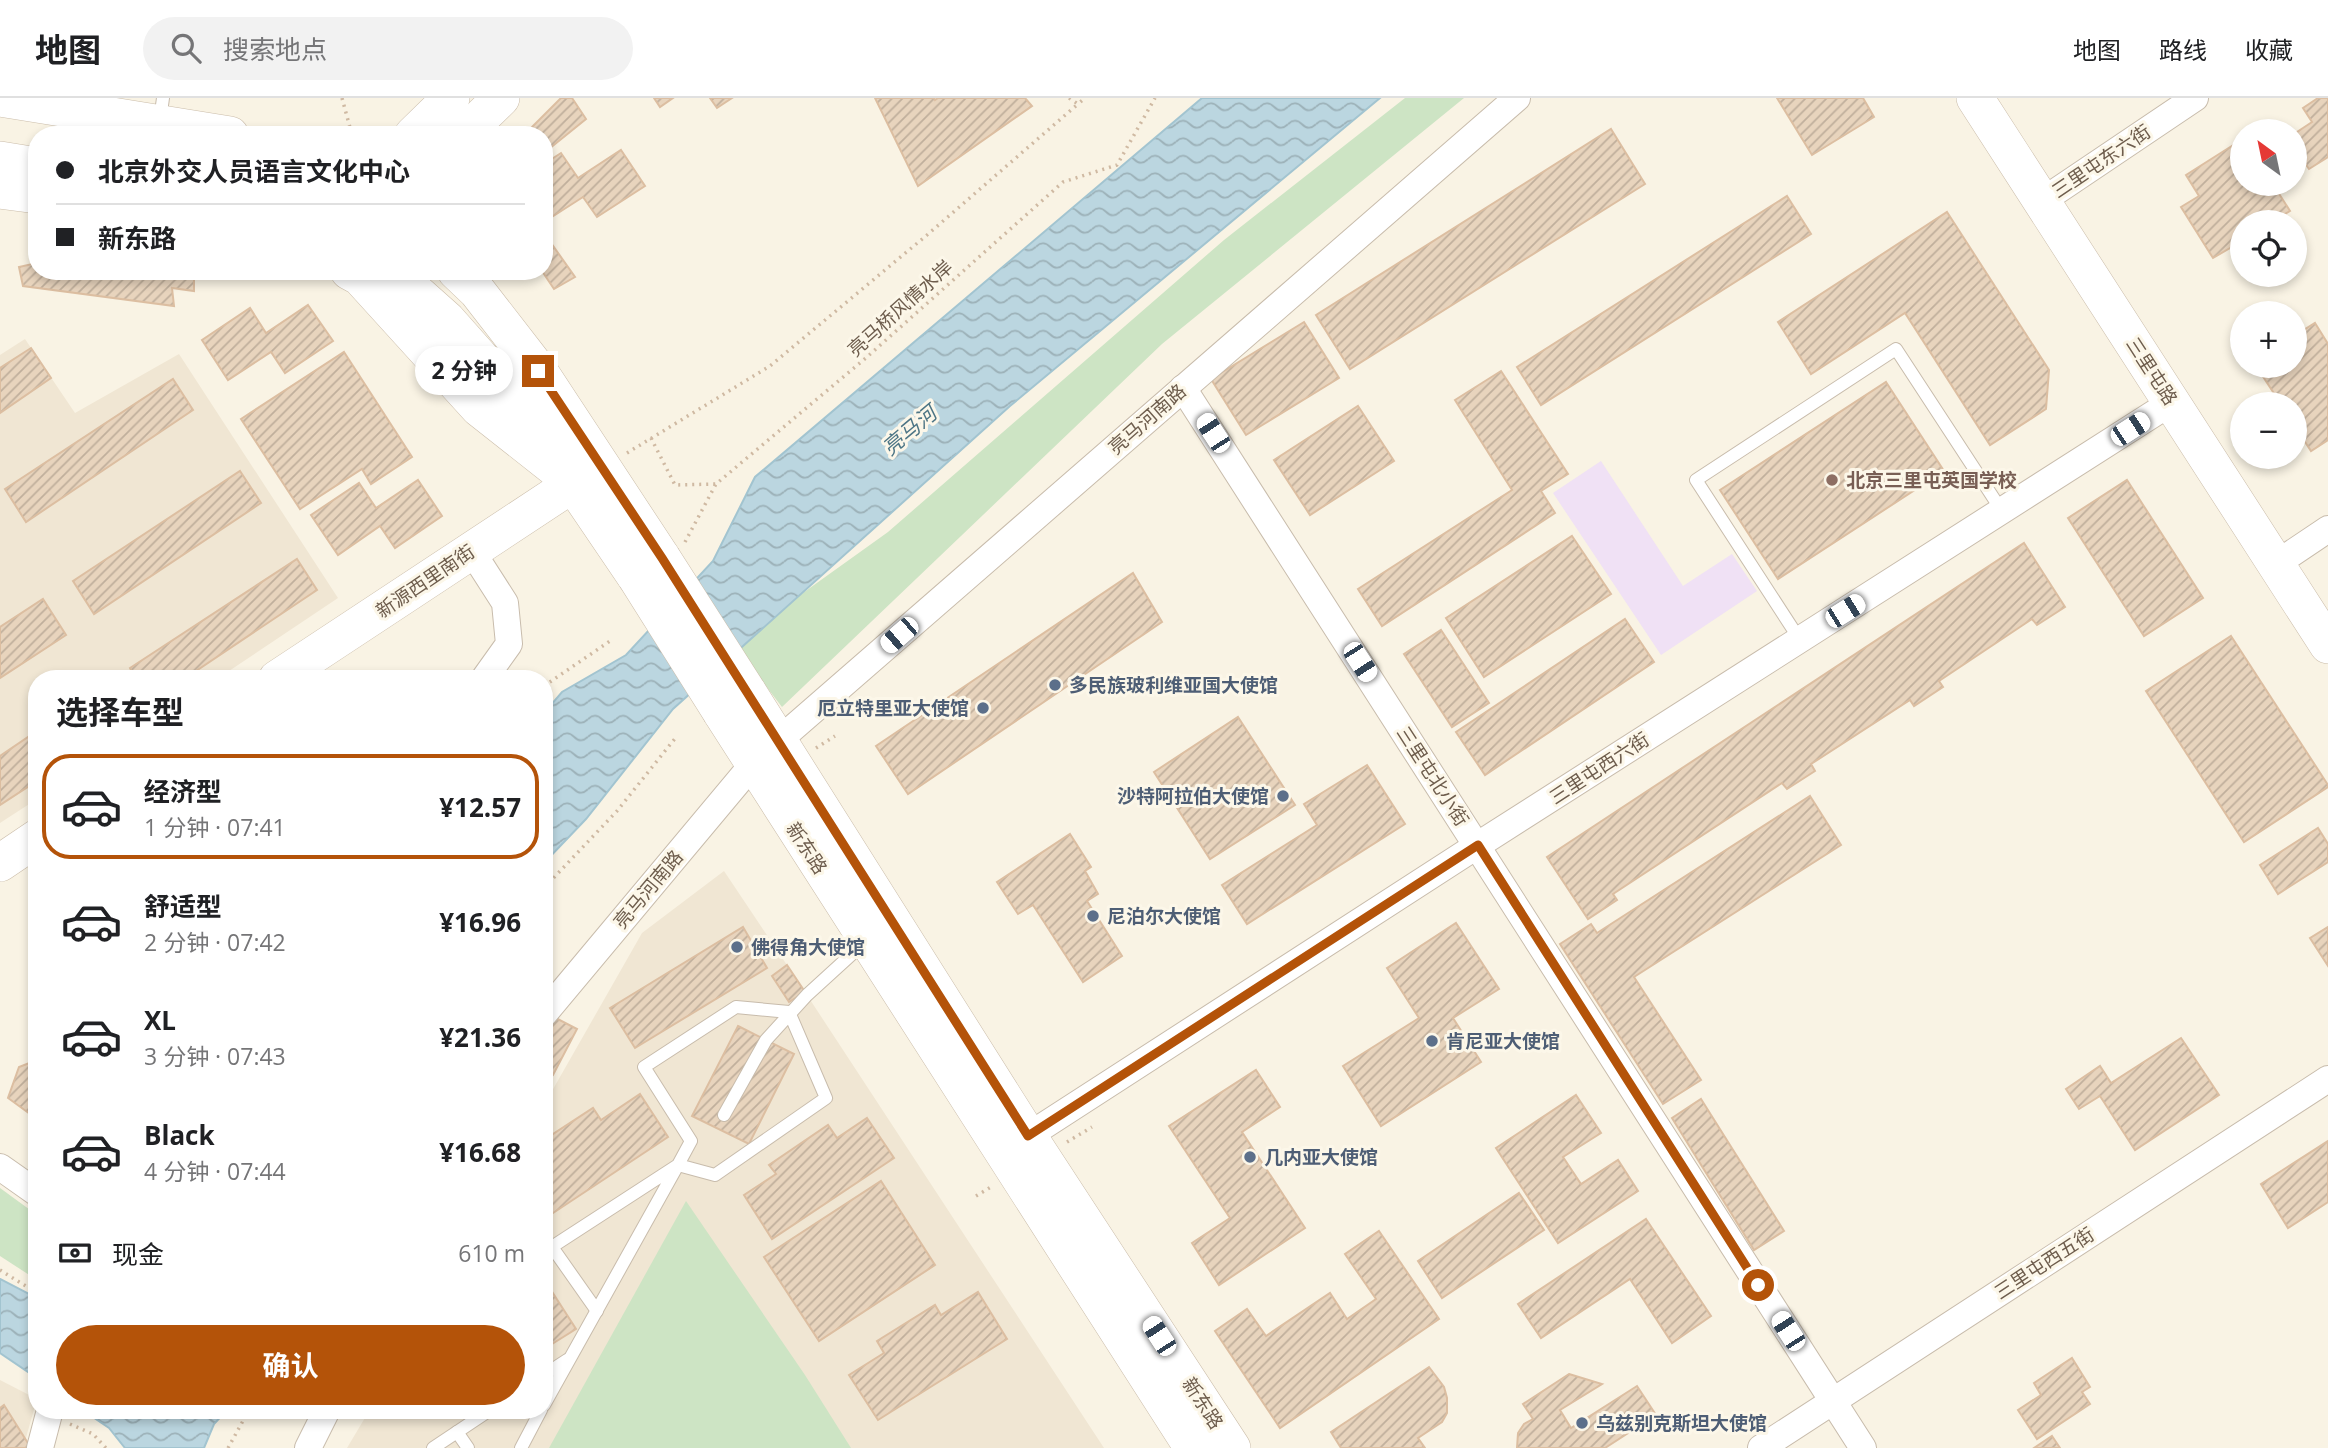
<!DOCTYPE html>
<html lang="zh">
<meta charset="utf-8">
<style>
body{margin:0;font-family:"Open Sans","Noto Sans SC",sans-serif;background:#f2f2f2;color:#202124;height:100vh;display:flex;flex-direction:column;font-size:26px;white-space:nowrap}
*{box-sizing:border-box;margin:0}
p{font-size:23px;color:#757577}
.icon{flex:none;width:38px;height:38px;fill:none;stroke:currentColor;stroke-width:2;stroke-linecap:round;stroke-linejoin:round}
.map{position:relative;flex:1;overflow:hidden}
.side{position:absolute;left:28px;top:572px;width:525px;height:749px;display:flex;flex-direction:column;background:#fff;border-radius:28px;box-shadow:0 4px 10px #0003}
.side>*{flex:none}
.guide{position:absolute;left:28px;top:28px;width:525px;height:154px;border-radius:28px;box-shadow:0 4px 10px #0003;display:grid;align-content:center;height:154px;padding:0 28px;background:#fff}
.needle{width:46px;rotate:327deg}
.fabs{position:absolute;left:2230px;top:21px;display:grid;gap:14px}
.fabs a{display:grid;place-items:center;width:77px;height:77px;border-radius:50%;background:#fff;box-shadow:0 4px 10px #0003;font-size:35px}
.end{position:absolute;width:32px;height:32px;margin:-16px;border:9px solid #b45309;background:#fff;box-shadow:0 0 0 4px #fff}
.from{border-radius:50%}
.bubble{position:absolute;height:49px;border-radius:24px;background:#fff;box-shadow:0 4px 10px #0003;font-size:23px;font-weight:700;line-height:49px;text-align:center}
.car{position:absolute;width:21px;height:42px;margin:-21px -10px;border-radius:9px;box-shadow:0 0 5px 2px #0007;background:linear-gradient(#fff 24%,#345 0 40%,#fff 0 76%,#345 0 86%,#fff 0)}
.guide b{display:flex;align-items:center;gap:24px;height:66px;font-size:26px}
.guide b+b{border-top:2px solid #e0e0e0}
.guide i{width:18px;height:18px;background:#202124}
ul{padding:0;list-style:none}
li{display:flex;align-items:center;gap:21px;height:105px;margin:0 14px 10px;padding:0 14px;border:4px solid transparent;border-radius:28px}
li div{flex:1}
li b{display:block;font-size:26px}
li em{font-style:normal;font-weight:700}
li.selected{border-color:#b45309}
li>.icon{width:63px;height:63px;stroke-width:1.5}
h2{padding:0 28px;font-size:32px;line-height:84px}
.pay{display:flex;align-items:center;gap:18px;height:77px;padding:0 28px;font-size:26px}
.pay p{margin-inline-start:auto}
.action{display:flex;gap:14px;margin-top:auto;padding:14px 28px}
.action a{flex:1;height:80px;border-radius:42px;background:#b45309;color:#fff;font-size:28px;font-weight:700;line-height:80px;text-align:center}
header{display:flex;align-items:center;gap:42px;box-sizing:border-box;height:98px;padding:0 35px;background:#fff;border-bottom:2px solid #e0e0e0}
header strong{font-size:33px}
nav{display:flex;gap:38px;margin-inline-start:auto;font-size:24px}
.search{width:490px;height:63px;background:#f2f2f2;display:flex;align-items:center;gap:18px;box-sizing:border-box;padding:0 24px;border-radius:38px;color:#757577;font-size:26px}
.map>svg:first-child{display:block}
</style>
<header>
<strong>地图</strong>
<div class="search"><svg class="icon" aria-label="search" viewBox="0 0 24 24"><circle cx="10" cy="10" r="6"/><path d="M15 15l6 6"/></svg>搜索地点</div>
<nav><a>地图</a><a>路线</a><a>收藏</a></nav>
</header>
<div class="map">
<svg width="2328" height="1350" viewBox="0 0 2328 1350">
<defs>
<pattern id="water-waves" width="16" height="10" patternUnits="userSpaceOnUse" patternTransform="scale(1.75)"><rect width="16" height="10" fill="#bbd6e0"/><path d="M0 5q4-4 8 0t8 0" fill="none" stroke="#9cb1b8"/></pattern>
<pattern id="building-hatch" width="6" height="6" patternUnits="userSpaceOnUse" patternTransform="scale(1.75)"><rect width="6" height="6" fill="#e8d4bd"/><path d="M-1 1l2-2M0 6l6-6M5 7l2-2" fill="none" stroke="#c0af9c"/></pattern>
</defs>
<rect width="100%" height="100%" fill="#f9f3e4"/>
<!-- residential -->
<g fill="#f0e6d3">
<polygon points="25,241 75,315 179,256 338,500 217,581 37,581 37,701 0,725 0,257"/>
<polygon points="724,773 805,894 1104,1350 347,1350 369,1313 544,1312 544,1007 642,835"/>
<polygon points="0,1282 37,1301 23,1350 0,1350"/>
</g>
<!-- education -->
<polygon fill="#f0e1f5" points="1601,363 1683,488 1732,456 1757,493 1661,557 1553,395"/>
<!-- green -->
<g fill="#cde4c4">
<polygon points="1405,0 1464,0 1162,246 782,609 733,545 888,434 1224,142"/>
<polygon points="0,1090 37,1117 37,1182 0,1158"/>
<polygon points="686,1103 805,1277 851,1350 549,1350"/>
</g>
<!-- water -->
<g fill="url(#water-waves)" stroke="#a2c4d0" stroke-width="2">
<polygon points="1202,0 1380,0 1010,308 673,611 586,721 544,765 544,615 562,594 626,557 713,463 755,379"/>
<polygon points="0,1181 37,1200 37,1280 0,1255"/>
<polygon points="84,1313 226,1313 214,1326 204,1350 125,1350 109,1330"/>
</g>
<!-- building -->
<g fill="url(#building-hatch)" stroke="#dcbea1" stroke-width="2">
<polygon points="561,0 572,0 586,21 544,55 544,37 524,37"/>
<polygon points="654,0 673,0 660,9"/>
<polygon points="710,0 732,0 717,10"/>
<polygon points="875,0 934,0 935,2 938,0 1025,0 1032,8 918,88"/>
<polygon points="1777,0 1863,0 1874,19 1812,57"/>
<polygon points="2318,0 2328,0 2328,59 2309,71 2294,49 2294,36 2312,24 2303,10"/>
<polygon points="1611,31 1645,86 1350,271 1316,217"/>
<polygon points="2238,44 2242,50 2242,86 2264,86 2269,95 2276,91 2290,113 2272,124 2242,124 2242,143 2213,160 2181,109 2199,98 2186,77"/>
<polygon points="621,52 645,88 597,119 583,99 544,124 544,66 561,55 578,80"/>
<polygon points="1787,98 1811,136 1541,307 1517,269"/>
<polygon points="1947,114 2049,272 2046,311 1990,347 1905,215 1811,276 1778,224"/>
<polygon points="544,135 575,179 554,191 542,173 544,173"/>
<polygon points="37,165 37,173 194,173 194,193 172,190 174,208 23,188 19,169"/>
<polygon points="308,207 333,243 285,275 271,254 228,282 202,242 250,210 266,235"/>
<polygon points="1304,224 1339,280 1246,337 1211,281"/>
<polygon points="2315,225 2328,246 2328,342 2311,353 2294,327 2294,306 2281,306 2256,268 2294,268 2294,238"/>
<polygon points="31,250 51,280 0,315 0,270"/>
<polygon points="344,254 412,359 371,386 362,371 300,411 241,321"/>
<polygon points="1501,273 1568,376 1541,393 1555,415 1382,528 1358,491 1512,392 1455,302"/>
<polygon points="173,281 193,312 26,424 5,391"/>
<polygon points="1886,284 1944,373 1778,481 1720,392"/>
<polygon points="1358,308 1394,363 1310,417 1274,362"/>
<polygon points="240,373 261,405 94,516 73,483"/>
<polygon points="418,382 442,418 395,450 380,428 338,457 311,417 359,385 376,410"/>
<polygon points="2127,382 2203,500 2144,538 2068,420"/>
<polygon points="1572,438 1611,496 1484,579 1446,520"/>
<polygon points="2024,445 2065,509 2037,527 2032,521 1939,583 1943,589 1914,608 1910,602 1811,666 1815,673 1787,691 1782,685 1613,796 1617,802 1588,821 1547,759"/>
<polygon points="297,461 317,492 184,581 136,581 130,570"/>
<polygon points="1133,475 1162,524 908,696 876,648"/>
<polygon points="43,501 66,537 0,580 0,529"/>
<polygon points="1625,521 1654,564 1485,677 1456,634"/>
<polygon points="1441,532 1489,605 1452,629 1404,556"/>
<polygon points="2231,538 2328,687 2328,689 2244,744 2146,593"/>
<polygon points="1238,619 1295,707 1210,761 1154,674"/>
<polygon points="37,633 37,683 0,707 0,658"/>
<polygon points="1367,667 1405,726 1247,826 1222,787 1317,727 1304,706"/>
<polygon points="1810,698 1841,747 1634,879 1701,982 1663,1006 1560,846 1591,826 1597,835"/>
<polygon points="2318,730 2328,746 2328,764 2278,796 2260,767"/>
<polygon points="1070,736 1091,769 1085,773 1098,796 1087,803 1122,858 1083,884 1033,807 1018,816 997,784"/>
<polygon points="1456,825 1499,891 1453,920 1481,964 1381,1028 1343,968 1419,920 1387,870"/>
<polygon points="743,829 767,870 635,950 610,910"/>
<polygon points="2328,829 2328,868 2310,840"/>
<polygon points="787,867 805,894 789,904 772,878"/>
<polygon points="552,918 577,931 553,977 544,973 544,934"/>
<polygon points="738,928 794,956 749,1046 692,1018"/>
<polygon points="2181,940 2219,997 2135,1052 2100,998 2079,1011 2066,991 2100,968 2111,985"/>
<polygon points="37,962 37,1021 8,1000 19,969"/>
<polygon points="1256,972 1280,1009 1242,1034 1305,1130 1219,1187 1192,1145 1230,1120 1169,1028"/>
<polygon points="640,996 668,1039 544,1121 544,1055 548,1052 544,1042 593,1010 601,1022"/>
<polygon points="1576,997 1601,1035 1563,1059 1581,1086 1618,1062 1638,1093 1558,1145 1496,1050"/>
<polygon points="1701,1001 1784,1133 1754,1152 1672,1020"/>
<polygon points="867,1020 894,1060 772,1141 744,1097 776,1076 769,1067 828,1027 837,1040"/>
<polygon points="2328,1043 2328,1104 2288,1130 2261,1086"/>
<polygon points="881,1083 935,1167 819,1243 764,1159"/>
<polygon points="1519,1095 1544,1132 1442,1200 1418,1163"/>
<polygon points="1646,1121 1711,1218 1672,1245 1630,1181 1541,1240 1518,1206"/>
<polygon points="1379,1133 1439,1221 1280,1330 1215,1233 1247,1211 1266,1238 1330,1195 1347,1221 1376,1201 1345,1156"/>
<polygon points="549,1189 576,1231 544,1251 544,1192"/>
<polygon points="978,1194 1007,1241 878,1322 849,1277 884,1255 877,1243 935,1207 941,1217"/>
<polygon points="2072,1260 2090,1289 2082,1294 2090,1306 2037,1341 2018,1312 2041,1297 2034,1285"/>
<polygon points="1429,1269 1444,1289 1447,1300 1447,1315 1442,1324 1418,1340 1425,1350 1341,1350 1331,1334"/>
<polygon points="1569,1276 1602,1286 1560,1312 1571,1330 1637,1288 1656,1317 1605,1350 1517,1350 1518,1335 1524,1326 1533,1321 1523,1306"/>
<polygon points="4,1307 31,1350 0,1350 0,1310"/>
<polygon points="2052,1338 2060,1350 2034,1350"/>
</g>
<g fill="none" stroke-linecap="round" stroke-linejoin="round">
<defs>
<g id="lane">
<polyline points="160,22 163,0"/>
<polyline points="1800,542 1696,382 1896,251 2002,413"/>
<polyline points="724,1017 766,942 807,897 864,845"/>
<polyline points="552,1149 597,1213"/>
<polyline points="544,1154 678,1067 715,1077 826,1000 789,914 736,909 644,969 691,1043 678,1067 544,1307"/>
<polyline points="544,1277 567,1262"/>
<polyline points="457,1334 468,1350"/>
<polyline points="433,1350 490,1312"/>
<polyline points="521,1350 541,1312"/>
</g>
<g id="street">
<polyline points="2042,103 2195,0"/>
<polyline points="1183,290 1863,1350"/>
<polyline points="471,452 505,505 509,546 484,581"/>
<polyline points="2276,466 2328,431"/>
<polyline points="778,643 1517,0"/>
<polyline points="544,916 753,666"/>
<polyline points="1028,1038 1478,747 2172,304"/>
<polyline points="0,1069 37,1095"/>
<polyline points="40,1350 50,1312"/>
<polyline points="308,1350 327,1312"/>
<polyline points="1761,1350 2328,981"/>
</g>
<g id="secondary">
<polyline points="0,0 230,37"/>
<polyline points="1975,0 2328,547"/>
<polyline points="413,37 451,0"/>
<polyline points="463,37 501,0"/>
<polyline points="0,62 37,68"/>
<polyline points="0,92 37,97"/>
<polyline points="392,173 447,222 509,292 636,479"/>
<polyline points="456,173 477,193 539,273 662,460"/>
<polyline points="277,581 574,385 479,310 360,179 349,173"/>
<polyline points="747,593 1028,1038 1232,1350"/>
<polyline points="721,614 1193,1350"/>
<polyline points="0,765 37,740"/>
</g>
</defs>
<!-- lane casing -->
<use href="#lane" stroke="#c8bcac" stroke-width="14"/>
<!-- street casing -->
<use href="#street" stroke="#c8bcac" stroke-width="28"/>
<!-- secondary casing -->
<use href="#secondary" stroke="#cbbdaa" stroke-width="38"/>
<!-- path -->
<g stroke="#cfb9a2" stroke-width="3.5" stroke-dasharray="2 5" stroke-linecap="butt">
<polyline points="342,0 352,37"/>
<polyline points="1069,0 1078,6 1085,0"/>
<polyline points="651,340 675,387 716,386"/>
<polyline points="627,355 770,268 927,137 1078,6"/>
<polyline points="685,444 716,386 867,259 1063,84 1117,67 1155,0"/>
<polyline points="544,588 610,543"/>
<polyline points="816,650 835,638"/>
<polyline points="544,790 617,713 677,638"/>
<polyline points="1067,1044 1092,1029"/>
<polyline points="976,1098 991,1089"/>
<polyline points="0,1172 37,1195"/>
<polyline points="70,1326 93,1336 106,1350"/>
<polyline points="228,1350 249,1312"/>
</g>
<!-- lane -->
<use href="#lane" stroke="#fff" stroke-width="12"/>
<!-- street -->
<use href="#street" stroke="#fff" stroke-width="26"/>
<!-- secondary -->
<use href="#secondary" stroke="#fff" stroke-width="37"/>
<defs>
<g id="secondary-bridge">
<polyline points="662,460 747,593"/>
<polyline points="636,479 721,614"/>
</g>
</defs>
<!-- secondary-bridge casing -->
<use href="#secondary-bridge" stroke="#cbbdaa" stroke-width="38" stroke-linecap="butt"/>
<!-- secondary-bridge -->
<use href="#secondary-bridge" stroke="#fff" stroke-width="37"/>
</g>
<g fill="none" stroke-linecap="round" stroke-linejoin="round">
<!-- route -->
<polyline stroke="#b45309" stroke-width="9" points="538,273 662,460 1028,1038 1478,747 1758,1187"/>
</g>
<!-- markers -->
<circle fill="#8d6e63" stroke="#fcf7e9" stroke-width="2.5" cx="1832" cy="382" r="7"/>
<g fill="#5c6f8a" stroke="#fcf7e9" stroke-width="2.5">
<circle cx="1055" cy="587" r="7"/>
<circle cx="983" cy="610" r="7"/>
<circle cx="1283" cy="698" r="7"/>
<circle cx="1093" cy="818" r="7"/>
<circle cx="737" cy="849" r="7"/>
<circle cx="1432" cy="943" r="7"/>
<circle cx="1250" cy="1059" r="7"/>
<circle cx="1582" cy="1325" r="7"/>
</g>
<g text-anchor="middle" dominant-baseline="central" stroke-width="6" stroke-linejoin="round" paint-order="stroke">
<!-- street labels -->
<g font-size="19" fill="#6e5d4d" stroke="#fcf7e9">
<text transform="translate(2101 63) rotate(-34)">三里屯东六街</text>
<text transform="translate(900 210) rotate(-42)">亮马桥风情水岸</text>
<text transform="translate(2152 273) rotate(57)">三里屯路</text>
<text transform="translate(1147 321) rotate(-41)">亮马河南路</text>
<text transform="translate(425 483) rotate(-34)">新源西里南街</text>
<text transform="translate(1599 670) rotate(-33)">三里屯西六街</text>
<text transform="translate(1433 678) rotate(57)">三里屯北小街</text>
<text transform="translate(807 750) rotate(57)">新东路</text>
<text transform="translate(648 791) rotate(-50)">亮马河南路</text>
<text transform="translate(2044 1165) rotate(-33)">三里屯西五街</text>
<text transform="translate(1203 1305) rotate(57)">新东路</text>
</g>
<!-- education labels -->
<g font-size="19" font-weight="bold" fill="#785e54" stroke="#fcf7e9" text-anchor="start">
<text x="1846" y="382">北京三里屯英国学校</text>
</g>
<!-- service labels -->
<g font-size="19" font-weight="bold" fill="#4e5e75" stroke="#fcf7e9" text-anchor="start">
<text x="1069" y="587">多民族玻利维亚国大使馆</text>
<text x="969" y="610" text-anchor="end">厄立特里亚大使馆</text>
<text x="1269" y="698" text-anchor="end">沙特阿拉伯大使馆</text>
<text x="1107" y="818">尼泊尔大使馆</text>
<text x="751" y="849">佛得角大使馆</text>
<text x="1446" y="943">肯尼亚大使馆</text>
<text x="1264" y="1059">几内亚大使馆</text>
<text x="1596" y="1325">乌兹别克斯坦大使馆</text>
</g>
<!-- water labels -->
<g font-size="21" font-style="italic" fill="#4c7585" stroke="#fcf7e9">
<text transform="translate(909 332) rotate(-40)">亮马河</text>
</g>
</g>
</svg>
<div class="fabs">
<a><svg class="needle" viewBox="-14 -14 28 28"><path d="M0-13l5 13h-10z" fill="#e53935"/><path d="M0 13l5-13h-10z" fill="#757577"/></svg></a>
<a><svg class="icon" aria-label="locate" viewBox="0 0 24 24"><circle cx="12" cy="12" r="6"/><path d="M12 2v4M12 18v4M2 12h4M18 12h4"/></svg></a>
<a>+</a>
<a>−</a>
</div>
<i class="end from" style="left:1758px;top:1187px"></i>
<i class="end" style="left:538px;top:273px"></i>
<div class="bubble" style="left:415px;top:248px;width:98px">2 分钟</div>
<i class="car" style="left:2130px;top:331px;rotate:57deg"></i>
<i class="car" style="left:1213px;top:335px;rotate:327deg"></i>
<i class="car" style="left:1845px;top:513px;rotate:58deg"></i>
<i class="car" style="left:899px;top:537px;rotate:229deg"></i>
<i class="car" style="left:1360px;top:564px;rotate:147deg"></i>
<i class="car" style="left:1788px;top:1233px;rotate:327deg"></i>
<i class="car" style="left:1159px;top:1238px;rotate:327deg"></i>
<div class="guide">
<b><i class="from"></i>北京外交人员语言文化中心</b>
<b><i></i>新东路</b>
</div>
<section class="side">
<h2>选择车型</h2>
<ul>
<li class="selected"><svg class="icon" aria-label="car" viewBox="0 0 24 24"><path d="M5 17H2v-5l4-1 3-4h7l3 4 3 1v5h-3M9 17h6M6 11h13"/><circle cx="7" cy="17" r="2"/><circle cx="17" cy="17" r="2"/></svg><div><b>经济型</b><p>1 分钟 · 07:41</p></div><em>¥12.57</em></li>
<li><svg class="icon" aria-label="car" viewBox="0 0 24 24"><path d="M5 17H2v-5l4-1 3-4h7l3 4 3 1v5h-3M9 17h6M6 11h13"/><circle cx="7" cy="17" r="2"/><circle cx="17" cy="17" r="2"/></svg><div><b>舒适型</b><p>2 分钟 · 07:42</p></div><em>¥16.96</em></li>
<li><svg class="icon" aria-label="car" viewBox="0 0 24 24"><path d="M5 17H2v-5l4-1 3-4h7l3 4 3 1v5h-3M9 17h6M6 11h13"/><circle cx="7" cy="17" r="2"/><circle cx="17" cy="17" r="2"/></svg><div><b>XL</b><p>3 分钟 · 07:43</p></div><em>¥21.36</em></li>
<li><svg class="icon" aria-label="car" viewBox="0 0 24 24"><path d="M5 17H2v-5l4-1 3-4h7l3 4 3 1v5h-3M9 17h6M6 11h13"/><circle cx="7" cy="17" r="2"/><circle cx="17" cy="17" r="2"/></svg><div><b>Black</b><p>4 分钟 · 07:44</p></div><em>¥16.68</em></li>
</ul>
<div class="pay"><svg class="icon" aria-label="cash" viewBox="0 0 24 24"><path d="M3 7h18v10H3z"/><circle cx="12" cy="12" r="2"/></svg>现金<p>610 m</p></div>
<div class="action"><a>确认</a></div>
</section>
</div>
